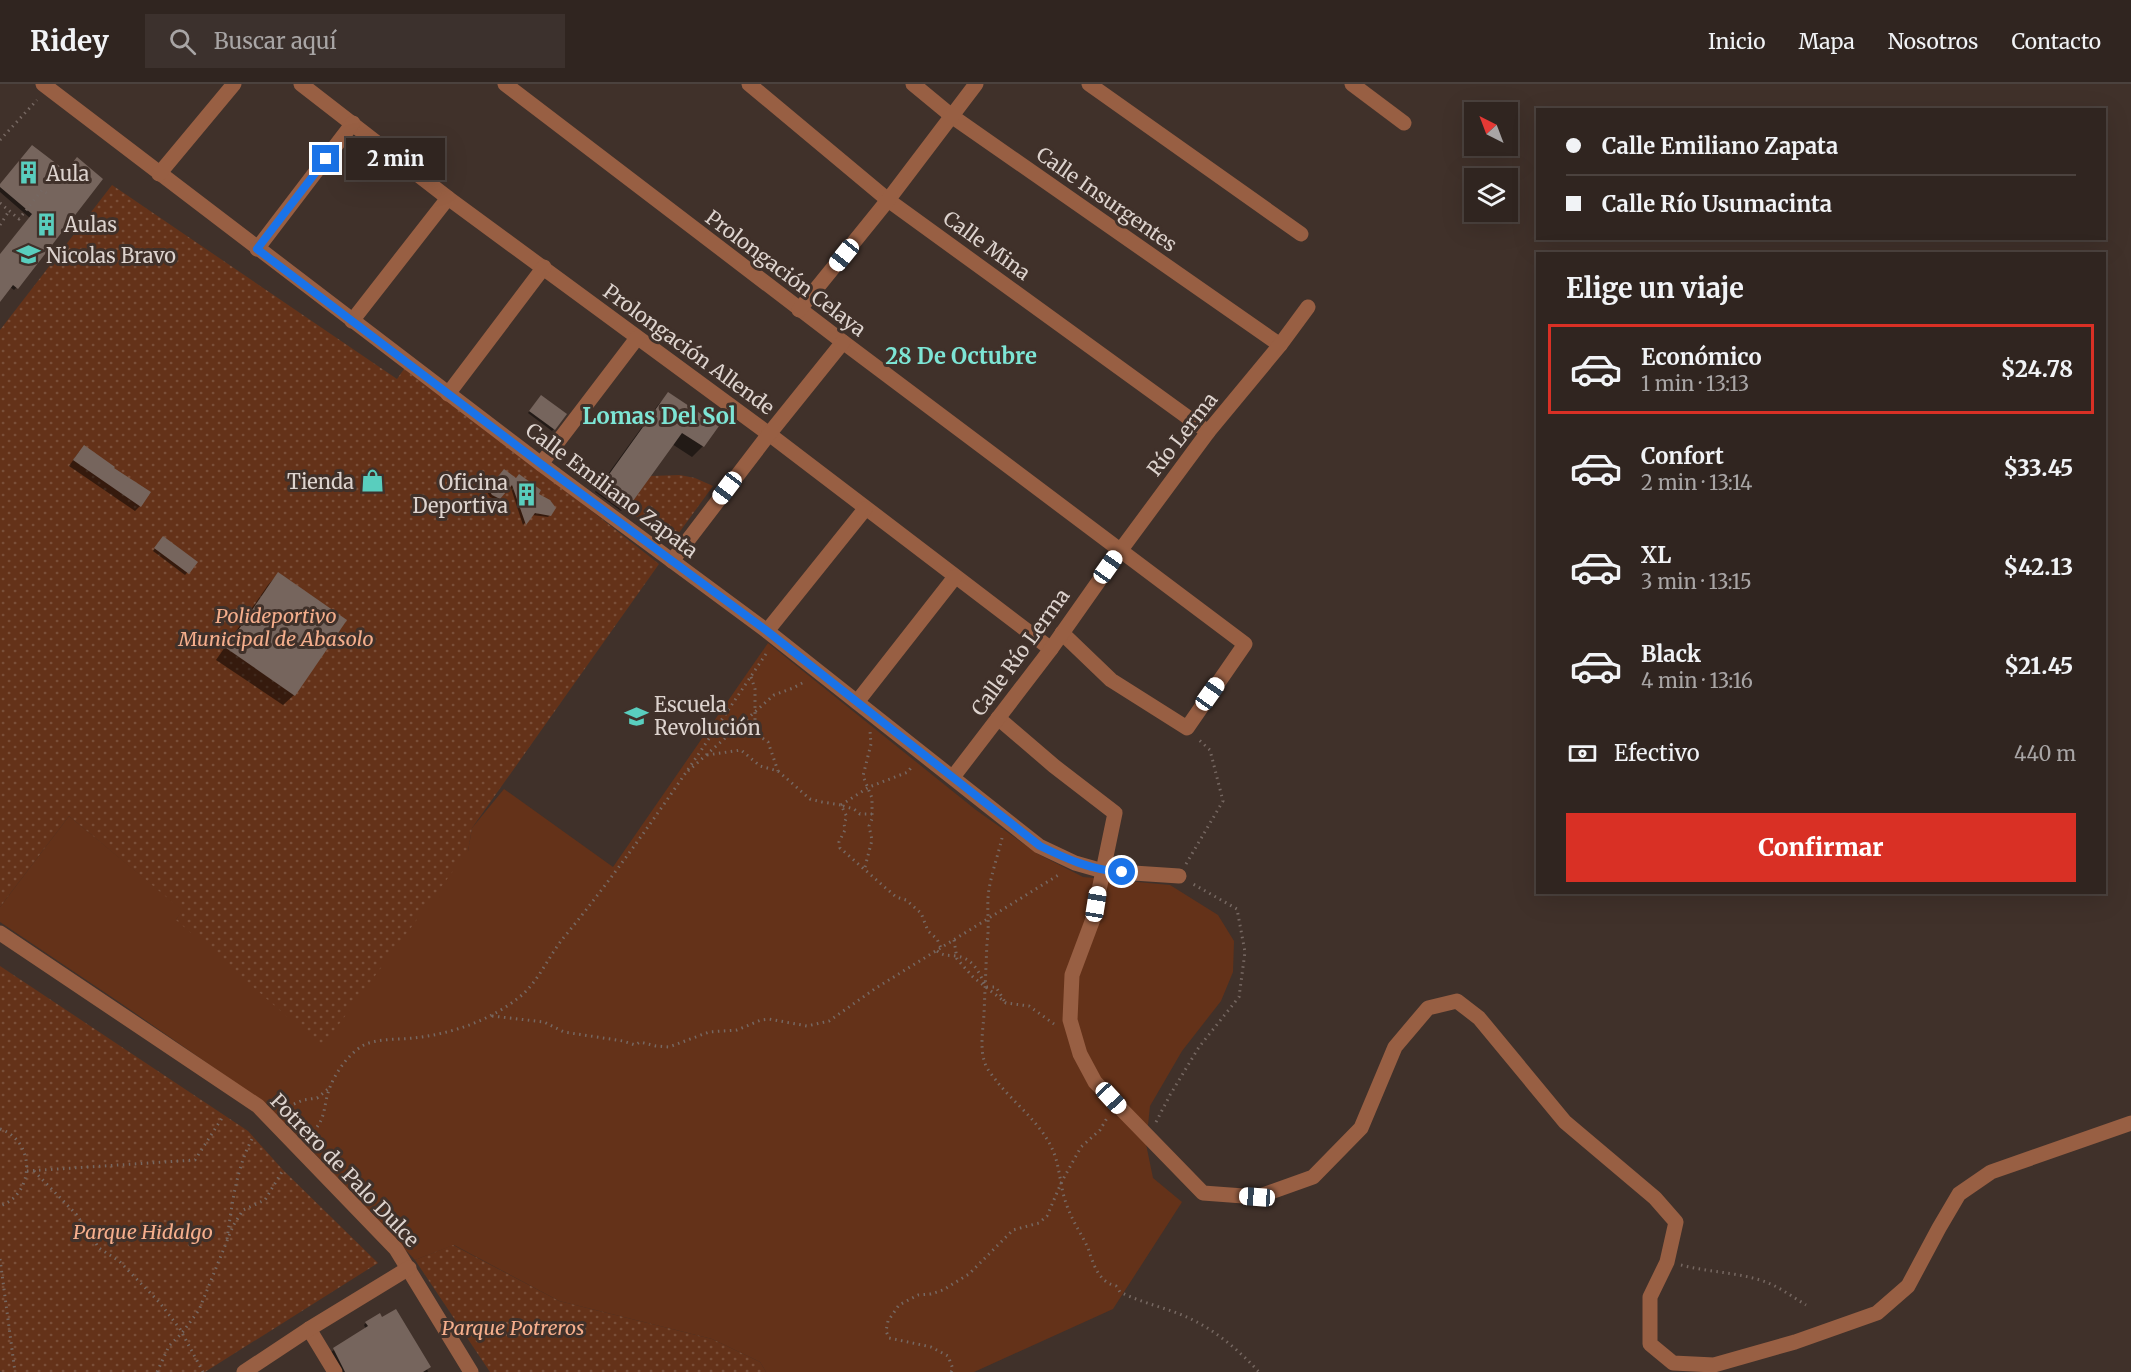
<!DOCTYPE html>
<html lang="es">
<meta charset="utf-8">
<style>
body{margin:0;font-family:Merriweather,serif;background:#3c312d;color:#f1f3f6;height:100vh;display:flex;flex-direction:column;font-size:22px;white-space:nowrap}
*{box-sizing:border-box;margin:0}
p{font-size:20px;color:#a8a5a5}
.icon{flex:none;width:33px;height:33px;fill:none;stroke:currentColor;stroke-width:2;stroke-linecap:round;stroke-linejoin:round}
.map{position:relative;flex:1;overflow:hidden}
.drawer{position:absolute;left:1536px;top:168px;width:570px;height:642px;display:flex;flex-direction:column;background:#302520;border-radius:0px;box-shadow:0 6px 24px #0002,0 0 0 2px #4b423e}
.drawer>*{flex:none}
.banner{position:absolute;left:1536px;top:24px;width:570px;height:132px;border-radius:0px;box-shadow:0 6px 24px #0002,0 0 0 2px #4b423e;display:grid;align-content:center;height:132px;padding:0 30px;background:#302520}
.needle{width:39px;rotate:318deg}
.tools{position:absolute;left:1464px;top:18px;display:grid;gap:12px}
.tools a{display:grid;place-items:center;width:54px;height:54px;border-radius:0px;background:#302520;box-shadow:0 6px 24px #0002,0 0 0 2px #4b423e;font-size:30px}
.end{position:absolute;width:27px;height:27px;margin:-14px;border:8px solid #1a73e8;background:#fff;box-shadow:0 0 0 3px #fff}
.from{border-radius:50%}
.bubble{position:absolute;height:42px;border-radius:0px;background:#302520;box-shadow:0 6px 24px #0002,0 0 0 2px #4b423e;font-size:20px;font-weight:800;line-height:42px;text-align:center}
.car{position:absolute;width:18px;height:36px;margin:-18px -9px;border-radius:8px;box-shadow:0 0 4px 2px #0007;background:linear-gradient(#fff 24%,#345 0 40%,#fff 0 76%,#345 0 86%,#fff 0)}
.banner b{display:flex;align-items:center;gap:21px;height:57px;font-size:22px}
.banner b+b{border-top:2px solid #4b423e}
.banner i{width:15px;height:15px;background:#f1f3f6}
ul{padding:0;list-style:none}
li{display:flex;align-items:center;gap:18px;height:90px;margin:0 12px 9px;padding:0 18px;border:3px solid transparent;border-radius:0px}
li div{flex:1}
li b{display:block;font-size:22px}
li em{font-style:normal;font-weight:800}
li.selected{border-color:#d93025}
li>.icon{width:54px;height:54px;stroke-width:1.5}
h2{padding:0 30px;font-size:27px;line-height:72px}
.pay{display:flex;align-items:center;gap:15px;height:66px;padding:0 30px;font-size:22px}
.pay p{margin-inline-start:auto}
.action{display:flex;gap:12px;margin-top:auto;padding:12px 30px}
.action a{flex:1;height:69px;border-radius:0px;background:#d93025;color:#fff;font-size:24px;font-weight:800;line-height:69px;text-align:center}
header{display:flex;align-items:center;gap:36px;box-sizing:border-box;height:84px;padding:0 30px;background:#302520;border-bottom:2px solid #4b423e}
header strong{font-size:28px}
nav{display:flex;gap:33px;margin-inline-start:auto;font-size:21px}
.search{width:420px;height:54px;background:#3c312d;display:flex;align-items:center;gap:15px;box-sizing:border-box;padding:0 21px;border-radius:0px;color:#a8a5a5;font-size:22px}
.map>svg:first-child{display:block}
</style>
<header>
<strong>Ridey</strong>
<div class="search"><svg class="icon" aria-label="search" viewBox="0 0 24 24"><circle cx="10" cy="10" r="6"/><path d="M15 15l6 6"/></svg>Buscar aquí</div>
<nav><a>Inicio</a><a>Mapa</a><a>Nosotros</a><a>Contacto</a></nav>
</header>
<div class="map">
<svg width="2131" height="1288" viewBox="0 0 2131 1288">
<defs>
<pattern id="park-dots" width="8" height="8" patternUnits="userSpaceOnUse" patternTransform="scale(1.5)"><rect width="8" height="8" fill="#643219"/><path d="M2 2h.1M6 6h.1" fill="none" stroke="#7a4f39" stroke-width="1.8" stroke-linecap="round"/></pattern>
</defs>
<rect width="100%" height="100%" fill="#40312a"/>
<!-- grass -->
<polygon fill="#643219" points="768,559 976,726 1038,770 1083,793 1170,801 1218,831 1234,857 1233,888 1221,917 1182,967 1150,1022 1146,1060 1153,1094 1182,1118 1113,1225 974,1288 766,1288 760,1278 712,1255 559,1217 454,1161 415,1176 304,1058 259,1015 122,920 0,838 0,823 69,732 183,826 176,836 468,767 472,744 504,705 613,783"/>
<!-- park -->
<g fill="url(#park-dots)">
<polygon points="112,101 397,295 404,285 528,377 659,480 472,744 468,767 322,963 176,836 182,826 69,732 0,823 0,246"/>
<polygon points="680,391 695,394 713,402 673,457 626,426 650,392"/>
<polygon points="0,882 248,1047 283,1086 378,1179 205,1288 2,1288 0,1287"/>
<polygon points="453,1161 559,1217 712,1255 760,1278 766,1288 490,1288 415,1176"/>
</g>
<!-- shadow -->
<g fill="#0007">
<polygon points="66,89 16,204 14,206 10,203 0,216 0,171 30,134 0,108 0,101"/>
<polygon points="668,310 703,362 692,373 672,360 631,416 621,427 595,408 658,321"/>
<polygon points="539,315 554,345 552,347 528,329"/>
<polygon points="79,368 112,384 149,409 140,422 135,427 69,382"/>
<polygon points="502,389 537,410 550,431 548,433 532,431 523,441 510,401 497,416 490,413 487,408"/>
<polygon points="161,456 196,479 185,491 153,467"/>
<polygon points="278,490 294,611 283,621 216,576 268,501"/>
<polygon points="366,1239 427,1285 428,1288 341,1288 331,1268 366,1245 364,1241"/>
</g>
<!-- building -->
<g fill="#76655d">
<polygon points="32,61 66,87 77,73 103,95 18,205 13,201 0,218 0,170 32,130 0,103 0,100"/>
<polygon points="668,308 719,342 704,363 682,349 633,417 605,396"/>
<polygon points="541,311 567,330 555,346 529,327"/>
<polygon points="84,361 115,383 114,384 151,408 141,423 73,376"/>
<polygon points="504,385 516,394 519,390 541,406 539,410 550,416 556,424 551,432 535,429 526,441 512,401 500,415 492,411 488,405"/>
<polygon points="163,452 198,478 189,490 154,464"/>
<polygon points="278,488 347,536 295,612 226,564"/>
<polygon points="396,1225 431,1283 423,1288 345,1288 333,1264 368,1242 365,1238 380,1229 382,1233"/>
</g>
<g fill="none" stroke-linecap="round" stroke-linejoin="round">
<!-- path -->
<g stroke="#766862" stroke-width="3" stroke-dasharray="1.5 4.5" stroke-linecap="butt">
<polyline points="0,56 37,16"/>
<polyline points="0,119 19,135 42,106 48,110"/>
<polyline points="0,141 9,127"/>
<polyline points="751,593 755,605 755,649 768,658 778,687"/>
<polyline points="707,671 741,666 760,682 778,687 810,715 822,718 841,721 847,733 844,739 845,746 839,758 840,764 896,813 906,816 921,829 928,847 937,855 941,864"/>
<polyline points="688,687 774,611 793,604 806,597"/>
<polyline points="841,721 869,703 908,688 912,682"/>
<polyline points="843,722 854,725 860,730 872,730"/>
<path d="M 1002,754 C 998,771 992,788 989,805 C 986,823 990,840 987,858 C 986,882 985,906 984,930 C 983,945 980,962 984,976 C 986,985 993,992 998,999 C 1018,1023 1047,1044 1056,1075 C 1060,1089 1061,1105 1066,1119 C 1071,1135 1081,1149 1088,1164 C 1093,1179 1098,1198 1116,1202 L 1120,1208 C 1138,1217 1158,1222 1177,1229 C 1209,1241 1236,1263 1259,1288"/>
<polyline points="1186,780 1223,717 1210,666 1199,656"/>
<polyline points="865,783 872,756 869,742 872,735 872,714 863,692 871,660 870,647"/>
<polyline points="954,856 957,875 973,893 1006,919 1029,922 1054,940"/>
<path d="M 937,867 C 943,872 948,871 956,872 C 973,874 979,888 986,903 L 996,903 L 1005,918"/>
<polyline points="492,932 544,938 564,948 623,957 635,961 640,958 656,962 669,963 709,948 737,946 761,936 769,935 807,942 829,937 876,904 1060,790"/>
<polyline points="283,1025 303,1016 317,1014 328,1005"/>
<polyline points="1156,1038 1170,1011 1199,963 1239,913 1245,868 1237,825 1193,800"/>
<path d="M 0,1045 C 36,1057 35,1110 0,1122"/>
<path d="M 309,1052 C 328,1034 322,1024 330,1003 C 336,988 349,969 364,961 C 379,954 397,956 413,954 C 452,950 492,936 522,911 C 540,895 549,871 565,852 C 639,762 703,663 768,567"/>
<polyline points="27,1087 195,1076 224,1031"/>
<polyline points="34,1087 76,1130 99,1164 119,1177 160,1219 180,1245 203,1288"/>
<path d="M 227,1155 C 232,1121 236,1084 253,1053"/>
<polyline points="0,1175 15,1288"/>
<path d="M 1681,1181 C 1707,1188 1734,1188 1760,1196 C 1777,1201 1791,1212 1806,1221"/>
<polyline points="157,1288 169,1262 182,1249 199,1226 233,1142 243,1126 265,1116 283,1086"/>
<polyline points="951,1288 953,1285 948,1272 931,1263 889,1254 886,1247 888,1237 899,1221 918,1211 931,1210 943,1206 969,1190 1013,1146 1039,1139 1047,1132 1062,1097 1081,1063 1100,1046 1107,1034"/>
</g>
<!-- minor -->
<g stroke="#985f43" stroke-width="15">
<polyline points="43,0 541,380 767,547 1039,762 1075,779 1103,787 1179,792"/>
<polyline points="301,0 448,114 769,350 1051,565"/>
<polyline points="505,0 843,258 1245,560 1187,644 1111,596 1062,549"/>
<polyline points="749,0 888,116 1208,348"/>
<polyline points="913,0 953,33 1280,261"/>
<polyline points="1089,0 1301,150"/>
<polyline points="1352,0 1404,39"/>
<polyline points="159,90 234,0"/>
<polyline points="257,165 353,39"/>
<polyline points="799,226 888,116 976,0"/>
<polyline points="352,237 448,114"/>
<polyline points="448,310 544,183"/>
<polyline points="541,380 637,254"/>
<polyline points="672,477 769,350 843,258"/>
<polyline points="767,547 865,425"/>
<polyline points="857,618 955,493"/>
<polyline points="998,634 1054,682 1115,729 1093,835 1072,891 1070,936 1080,970 1095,998 1203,1109 1257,1113 1313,1093 1361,1044 1395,963 1428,924 1457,917 1479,934 1565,1038 1655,1114 1676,1138 1667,1178 1650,1213 1650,1260 1673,1279 1714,1281 1795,1258 1877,1229 1908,1202 1939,1144 1959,1110 1991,1088 2131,1039"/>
<polyline points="953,693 1051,565 1120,467 1208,348 1280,261 1308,223"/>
<polyline points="0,849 258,1022 396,1165 471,1288"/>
<polyline points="309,1245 335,1288"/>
<polyline points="244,1288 309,1245 409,1184"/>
</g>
</g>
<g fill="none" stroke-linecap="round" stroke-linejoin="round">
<!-- route -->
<path stroke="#1a73e8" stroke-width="8" d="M 326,75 L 257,165 L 541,380 L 767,547 L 1040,762 C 1067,775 1091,786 1122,788"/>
</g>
<!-- icons -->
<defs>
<symbol id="building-bare" viewBox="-9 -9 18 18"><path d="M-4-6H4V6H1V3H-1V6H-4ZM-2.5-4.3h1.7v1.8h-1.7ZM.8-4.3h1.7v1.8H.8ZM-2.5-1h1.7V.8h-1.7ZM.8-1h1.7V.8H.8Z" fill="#59cebe" stroke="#40312a" stroke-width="2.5" paint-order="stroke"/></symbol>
<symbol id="school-bare" viewBox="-9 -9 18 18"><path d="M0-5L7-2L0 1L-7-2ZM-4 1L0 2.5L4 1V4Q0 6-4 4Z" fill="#59cebe" stroke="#40312a" stroke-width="2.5" paint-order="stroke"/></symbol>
<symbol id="shop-bare" viewBox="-9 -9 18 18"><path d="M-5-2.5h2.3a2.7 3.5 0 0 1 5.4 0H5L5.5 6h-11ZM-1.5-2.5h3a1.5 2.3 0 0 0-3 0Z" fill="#59cebe" stroke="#40312a" stroke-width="2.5" paint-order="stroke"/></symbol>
</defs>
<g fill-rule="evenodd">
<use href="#building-bare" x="12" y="72" width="33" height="33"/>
<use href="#building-bare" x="30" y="124" width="33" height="33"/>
<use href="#school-bare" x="12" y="154" width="33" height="33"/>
<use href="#shop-bare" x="356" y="380" width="33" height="33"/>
<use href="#building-bare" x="510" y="394" width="33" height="33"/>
<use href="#school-bare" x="620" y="616" width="33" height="33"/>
</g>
<g text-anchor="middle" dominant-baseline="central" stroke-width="6" stroke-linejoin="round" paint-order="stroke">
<!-- poi labels -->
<g font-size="20" fill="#ddd3ce" stroke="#40312a" text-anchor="start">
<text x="46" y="89">Aula</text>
<text x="64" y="140">Aulas</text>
<text x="46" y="171">Nicolas Bravo</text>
<text x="354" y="397" text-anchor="end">Tienda</text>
<text x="508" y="398" text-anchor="end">Oficina<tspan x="508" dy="23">Deportiva</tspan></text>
<text x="654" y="620">Escuela<tspan x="654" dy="23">Revolución</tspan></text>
</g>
<!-- street labels -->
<g font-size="20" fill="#ddd3ce" stroke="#40312a">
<text transform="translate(1107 115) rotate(35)">Calle Insurgentes</text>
<text transform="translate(987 161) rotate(36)">Calle Mina</text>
<text transform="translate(786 189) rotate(37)">Prolongación Celaya</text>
<text transform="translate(689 265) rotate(36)">Prolongación Allende</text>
<text transform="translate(1182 350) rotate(-52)">Río Lerma</text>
<text transform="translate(612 406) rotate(37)">Calle Emiliano Zapata</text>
<text transform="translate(1020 568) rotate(-54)">Calle Río Lerma</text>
<text transform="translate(345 1086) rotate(46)">Potrero de Palo Dulce</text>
</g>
<!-- park labels -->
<g font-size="20" font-style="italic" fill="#f5ae8c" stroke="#40312a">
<text x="276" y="531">Polideportivo<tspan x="276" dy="23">Municipal de Abasolo</tspan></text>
<text x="143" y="1147">Parque Hidalgo</text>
<text x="513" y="1243">Parque Potreros</text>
</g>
<!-- quarter labels -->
<g font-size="22" font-weight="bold" fill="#7de5d5" stroke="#40312a">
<text x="961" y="272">28 De Octubre</text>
<text x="659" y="332">Lomas Del Sol</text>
</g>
</g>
</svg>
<div class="tools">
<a><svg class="needle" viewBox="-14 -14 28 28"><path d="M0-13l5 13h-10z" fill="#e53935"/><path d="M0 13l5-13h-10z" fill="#a8a5a5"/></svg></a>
<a><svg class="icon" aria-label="layers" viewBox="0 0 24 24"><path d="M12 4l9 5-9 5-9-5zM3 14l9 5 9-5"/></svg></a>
</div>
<i class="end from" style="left:1122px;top:788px"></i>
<i class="end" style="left:326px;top:75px"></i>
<div class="bubble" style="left:346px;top:54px;width:99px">2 min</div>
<i class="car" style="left:844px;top:171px;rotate:219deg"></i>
<i class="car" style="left:727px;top:404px;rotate:217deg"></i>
<i class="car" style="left:1108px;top:483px;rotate:35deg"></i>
<i class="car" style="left:1210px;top:610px;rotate:35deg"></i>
<i class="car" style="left:1096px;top:820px;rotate:9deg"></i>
<i class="car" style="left:1111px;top:1014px;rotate:137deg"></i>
<i class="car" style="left:1257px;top:1113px;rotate:274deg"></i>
<div class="banner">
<b><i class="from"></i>Calle Emiliano Zapata</b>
<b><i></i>Calle Río Usumacinta</b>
</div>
<section class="drawer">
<h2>Elige un viaje</h2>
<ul>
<li class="selected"><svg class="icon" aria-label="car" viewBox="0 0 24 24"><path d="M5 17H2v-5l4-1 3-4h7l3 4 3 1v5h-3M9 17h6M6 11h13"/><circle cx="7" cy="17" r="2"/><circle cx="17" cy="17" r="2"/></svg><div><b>Económico</b><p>1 min · 13:13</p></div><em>$24.78</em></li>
<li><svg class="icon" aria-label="car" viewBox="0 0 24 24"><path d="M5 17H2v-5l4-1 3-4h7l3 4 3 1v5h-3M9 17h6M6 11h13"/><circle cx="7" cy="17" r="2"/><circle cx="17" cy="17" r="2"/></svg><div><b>Confort</b><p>2 min · 13:14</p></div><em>$33.45</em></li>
<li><svg class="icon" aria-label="car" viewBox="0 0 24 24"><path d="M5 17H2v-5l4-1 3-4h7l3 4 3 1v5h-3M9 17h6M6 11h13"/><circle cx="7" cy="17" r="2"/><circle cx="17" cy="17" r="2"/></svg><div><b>XL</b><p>3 min · 13:15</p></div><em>$42.13</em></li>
<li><svg class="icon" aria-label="car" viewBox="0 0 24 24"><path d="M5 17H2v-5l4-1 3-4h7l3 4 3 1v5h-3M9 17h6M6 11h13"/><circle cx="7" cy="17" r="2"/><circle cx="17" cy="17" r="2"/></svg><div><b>Black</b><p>4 min · 13:16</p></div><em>$21.45</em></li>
</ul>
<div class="pay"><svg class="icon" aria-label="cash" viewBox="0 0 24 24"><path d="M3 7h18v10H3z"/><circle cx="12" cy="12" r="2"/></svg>Efectivo<p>440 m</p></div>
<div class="action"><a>Confirmar</a></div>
</section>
</div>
